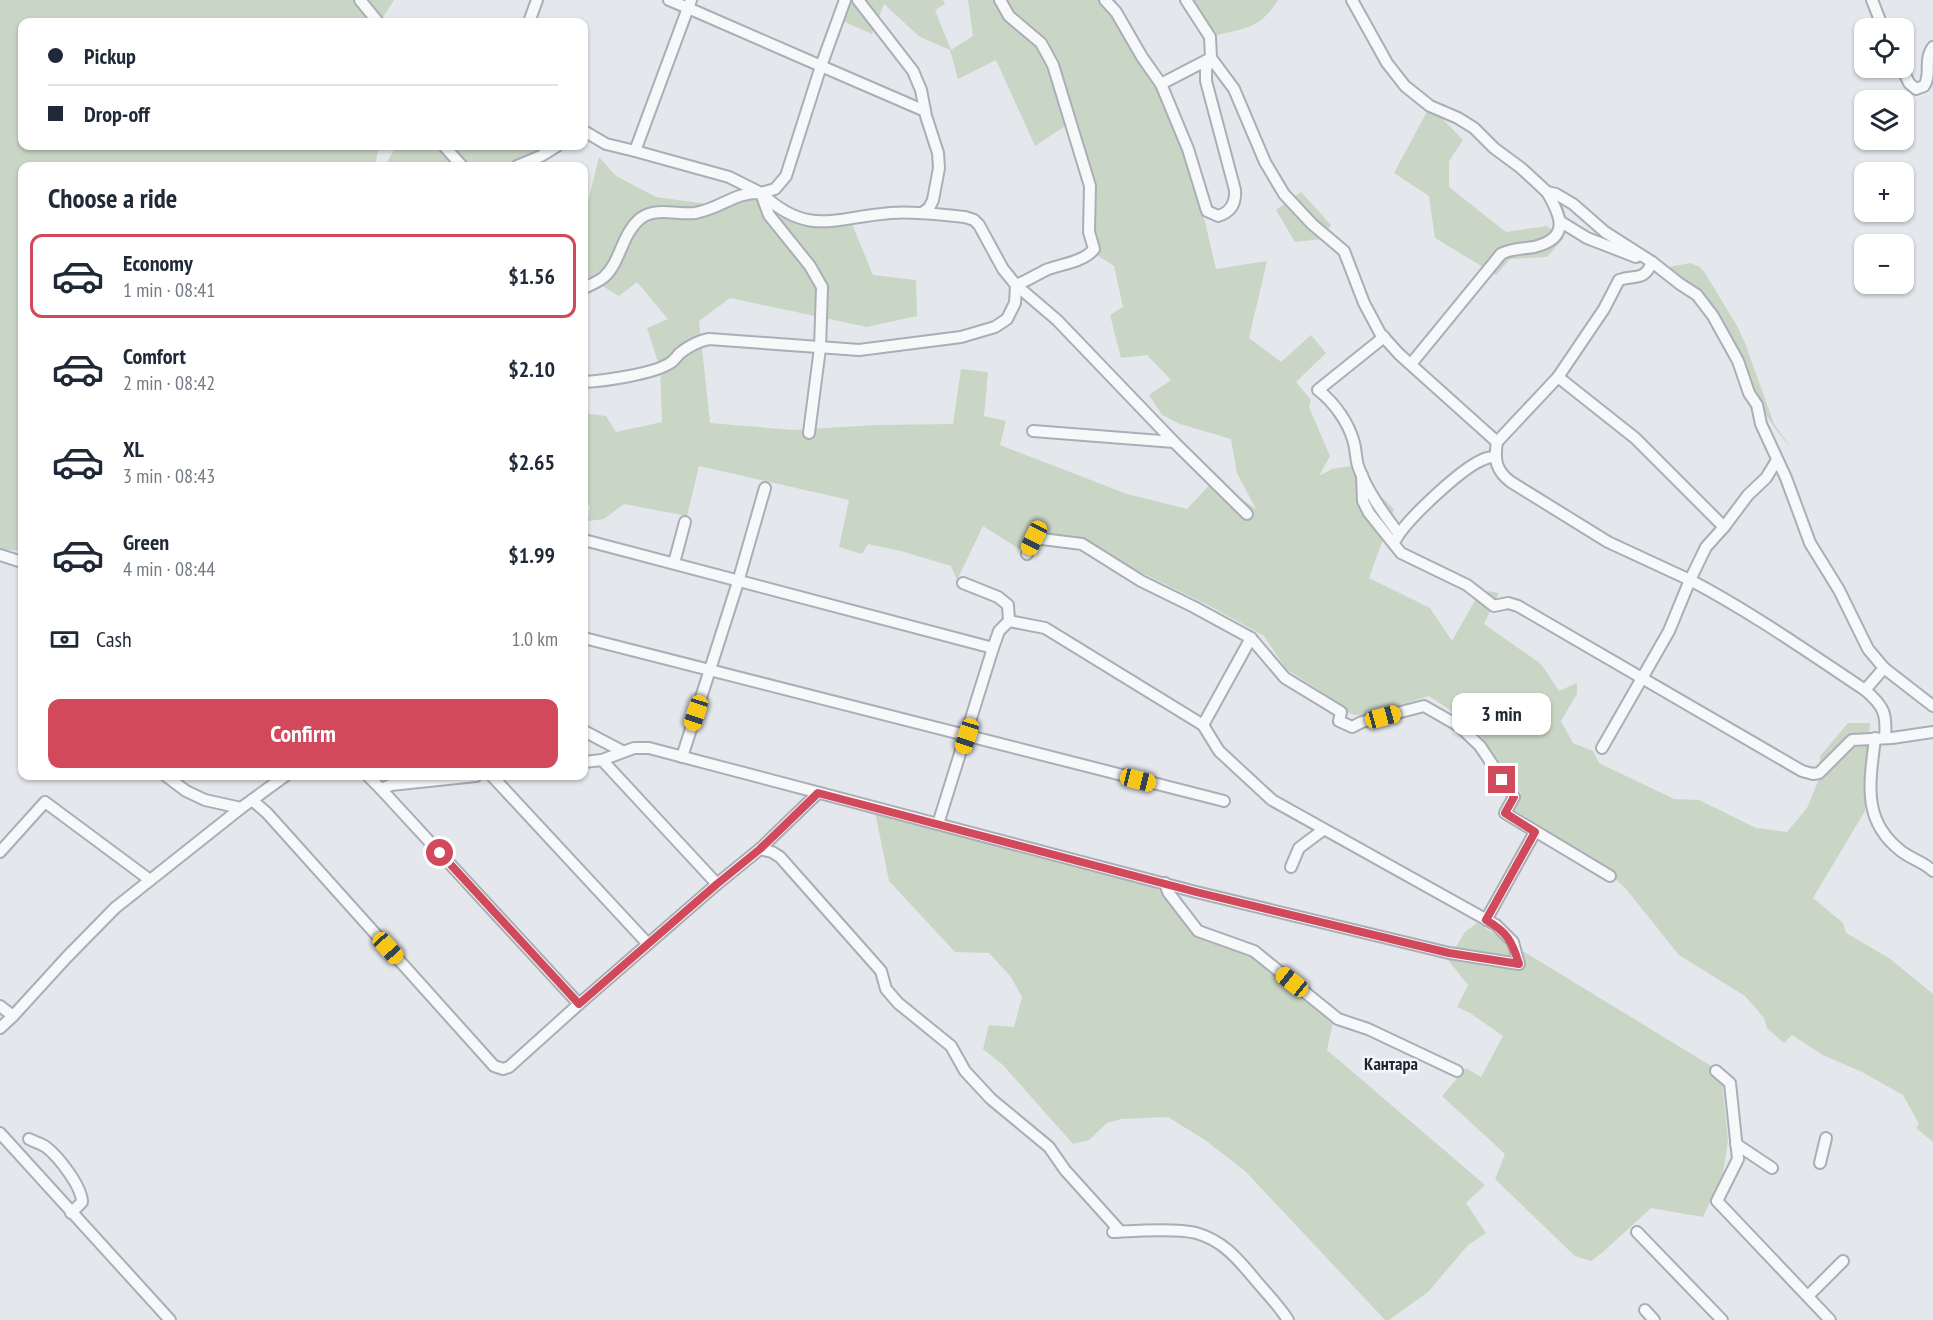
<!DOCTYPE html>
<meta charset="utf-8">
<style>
body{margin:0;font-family:"PT Sans Narrow",sans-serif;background:#f6f6f7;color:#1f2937;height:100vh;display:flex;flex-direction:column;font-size:22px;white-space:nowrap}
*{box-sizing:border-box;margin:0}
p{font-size:20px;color:#747a83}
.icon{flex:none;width:33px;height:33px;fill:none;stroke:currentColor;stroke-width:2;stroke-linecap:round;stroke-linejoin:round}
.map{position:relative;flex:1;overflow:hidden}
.drawer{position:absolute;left:18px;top:162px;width:570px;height:618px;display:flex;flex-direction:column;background:#fff;border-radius:12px;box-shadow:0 2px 4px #0004}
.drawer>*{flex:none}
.guide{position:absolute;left:18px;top:18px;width:570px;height:132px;border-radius:12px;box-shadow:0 2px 4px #0004;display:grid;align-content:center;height:132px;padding:0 30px;background:#fff}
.tools{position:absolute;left:1854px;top:18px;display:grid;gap:12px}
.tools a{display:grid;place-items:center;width:60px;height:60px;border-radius:12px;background:#fff;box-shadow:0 2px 4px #0004;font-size:30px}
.end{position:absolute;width:27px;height:27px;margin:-14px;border:8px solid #d1495b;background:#fff;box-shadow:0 0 0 3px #fff}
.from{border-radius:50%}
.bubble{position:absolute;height:42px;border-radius:12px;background:#fff;box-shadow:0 2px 4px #0004;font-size:20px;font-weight:800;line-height:42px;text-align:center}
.car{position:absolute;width:18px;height:36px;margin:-18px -9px;border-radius:8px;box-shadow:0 0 4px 2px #0007;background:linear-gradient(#f5c518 24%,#345 0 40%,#f5c518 0 76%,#345 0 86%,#f5c518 0)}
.guide b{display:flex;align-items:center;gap:21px;height:57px;font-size:22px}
.guide b+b{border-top:2px solid #e0e1e3}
.guide i{width:15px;height:15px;background:#1f2937}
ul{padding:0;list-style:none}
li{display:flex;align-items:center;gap:18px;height:84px;margin:0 12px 9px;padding:0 18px;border:3px solid transparent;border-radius:12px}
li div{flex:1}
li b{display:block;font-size:22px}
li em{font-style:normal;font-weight:800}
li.current{border-color:#d1495b}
li>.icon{width:54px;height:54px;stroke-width:1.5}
h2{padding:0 30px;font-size:27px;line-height:72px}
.pay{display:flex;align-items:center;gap:15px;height:66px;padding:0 30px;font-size:22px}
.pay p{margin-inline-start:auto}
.button{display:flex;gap:12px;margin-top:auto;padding:12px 30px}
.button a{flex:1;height:69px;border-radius:12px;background:#d1495b;color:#fff;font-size:24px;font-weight:800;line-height:69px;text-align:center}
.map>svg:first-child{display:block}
</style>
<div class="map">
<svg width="1933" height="1320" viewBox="0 0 1933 1320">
<rect width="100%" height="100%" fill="#e4e7ec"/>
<!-- green -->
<g fill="#c9d6c5">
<polygon points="0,0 394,0 380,22 22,22 22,146 379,146 375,166 22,166 22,551 0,549"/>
<path d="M 845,0 L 943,0 L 945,4 L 935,10 L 951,50 L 973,36 L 968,0 L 1105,0 L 1133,39 L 1188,149 L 1216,269 L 1267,261 L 1249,338 L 1281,362 L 1311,335 L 1326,353 L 1296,382 L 1311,400 L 1309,407 L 1330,456 L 1319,476 L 1332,469 L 1350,466 L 1394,509 L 1369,578 L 1430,608 L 1452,641 L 1481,590 L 1499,593 L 1484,624 L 1541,664 L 1559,691 L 1577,683 L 1577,694 L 1561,721 L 1573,743 L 1593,751 L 1599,763 L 1674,799 L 1699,800 L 1756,828 L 1787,832 L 1807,808 L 1819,779 L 1820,756 L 1848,723 L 1870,723 L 1865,811 L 1813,898 L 1843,923 L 1846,933 L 1889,958 L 1933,994 L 1933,1142 L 1916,1128 L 1919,1124 L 1903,1095 L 1862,1072 L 1823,1055 L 1792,1035 L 1784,1043 L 1767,1028 L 1764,1018 L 1745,996 L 1679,955 L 1626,889 L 1602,866 L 1513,809 L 1521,793 L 1474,726 L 1429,696 L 1364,716 L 1351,714 L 1328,696 L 1286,669 L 1264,636 L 1208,605 L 1082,544 L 1033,530 L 1027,554 L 983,526 L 957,580 L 951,566 L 901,551 L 868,544 L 862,554 L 839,547 L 849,500 L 699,466 L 687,516 L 624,504 L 604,519 L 588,521 L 590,506 L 584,503 L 584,405 L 589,414 L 606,416 L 616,432 L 662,422 L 660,368 L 647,328 L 668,319 L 637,282 L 619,296 L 584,275 L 584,218 L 599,157 L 616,176 L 656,197 L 729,207 L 761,193 L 772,214 C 803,226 818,230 852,224 L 873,275 L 916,280 L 917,316 L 867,327 L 730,298 L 699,321 L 710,423 L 792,430 L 876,425 L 953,424 L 961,369 L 988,372 L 984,416 L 1006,421 L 1000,445 L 1127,494 L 1187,509 L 1214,480 L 1256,509 L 1237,473 L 1231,439 L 1180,424 L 1162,415 L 1149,395 L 1171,380 L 1147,355 L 1121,358 L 1110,315 L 1123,307 L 1114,266 L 1092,252 L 1091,204 L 1070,123 L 1035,146 L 996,60 L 958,79 L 950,50 L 920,37 L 884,4 L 872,34 L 838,19 Z"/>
<path d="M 1186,0 L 1278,0 C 1259,31 1242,28 1210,37 Z"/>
<polygon points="1430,106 1463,140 1449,161 1449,187 1506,232 1547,226 1563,239 1547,257 1510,259 1496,275 1435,238 1429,196 1394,173"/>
<polygon points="396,146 557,146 517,166 385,166"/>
<polygon points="1301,192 1331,225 1322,239 1295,242 1276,210"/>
<path d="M 1690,263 L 1700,267 L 1705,273 L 1737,326 L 1745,343 L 1774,424 L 1790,446 C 1775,431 1763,411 1754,392 C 1746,376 1743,359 1735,344 C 1718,312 1685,291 1659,269 Z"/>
<polygon points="874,807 1151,882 1198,931 1254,956 1333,1022 1327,1050 1485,1185 1466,1203 1486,1233 1468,1245 1428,1292 1389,1320 1385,1320 1245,1171 1205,1140 1168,1117 1121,1119 1107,1123 1089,1140 1073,1144 1003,1065 983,1049 989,1025 1014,1027 1022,997 1011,977 989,953 955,952 889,881"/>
<polygon points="1477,923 1721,1072 1728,1140 1723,1173 1703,1217 1651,1208 1603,1252 1591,1261 1575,1256 1495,1179 1505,1154 1442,1096 1466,1068 1481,1077 1503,1036 1470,1013 1457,1007 1468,985 1448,960 1465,932"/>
</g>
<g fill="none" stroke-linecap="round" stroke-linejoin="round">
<defs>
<g id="minor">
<polyline points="360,0 378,22"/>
<polyline points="669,0 688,8 691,0"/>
<polyline points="858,0 913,71 921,90 926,116 938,153 939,168 933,200 929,208 922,213"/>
<path d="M 1000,0 L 1009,16 L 1041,43 L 1053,65 L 1090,186 L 1089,232 L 1094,249 C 1084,262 1061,264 1046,270 C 1036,275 1027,281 1016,285"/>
<polyline points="1105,0 1116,12 1142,57 1161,84 1211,58 1210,37 1186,0"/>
<polyline points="1352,0 1387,63 1405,86 1430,106 1458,118 1474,128 1494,148 1521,168 1547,192 1556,194 1573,204 1605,232 1652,262 1680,284 1697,295 1713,316 1738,361 1749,393 1757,405 1761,424 1786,478 1810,543 1839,590 1868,649 1884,668"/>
<polyline points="1872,0 1883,28"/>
<polyline points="529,22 537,0"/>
<path d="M 1902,68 L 1909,83 L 1916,89 L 1924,86 C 1932,75 1923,60 1933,47"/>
<path d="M 1161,84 L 1188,149 L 1207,211 L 1218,216 C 1231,212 1236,203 1235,190 L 1206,81 L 1206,69 L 1211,58 L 1234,89 L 1265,162 L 1284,194 L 1312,224 L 1344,251 L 1364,303 L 1380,333 L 1399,354 L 1497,442 L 1558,377 L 1604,309 L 1619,280 C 1636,274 1644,282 1652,262"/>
<polyline points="584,131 606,144 635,151 688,8 821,66 845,0"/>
<polyline points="444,146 462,166"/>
<polyline points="635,151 729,177 761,193 775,189 786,176 821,66 925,111"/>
<polyline points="517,166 541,156 557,146"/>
<polyline points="762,196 769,215 810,266 822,287 820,348 809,433"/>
<polyline points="1561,222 1587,238 1636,257"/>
<path d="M 584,288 C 590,285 598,282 604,277 C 621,262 621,234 641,218 C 656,207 678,215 695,213 C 723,208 733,192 761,193 C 809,238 835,217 891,213 C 916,211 941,215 965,217 L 974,220 L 979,225 L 1003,269 L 1016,285 L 1057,320 L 1174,442 L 1247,514"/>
<path d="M 1384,337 L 1318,390 C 1334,402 1349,423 1354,443 C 1356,451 1356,459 1358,466 C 1367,491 1383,513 1399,534"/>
<path d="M 1411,364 L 1501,254 C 1512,248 1522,249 1534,247 C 1571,238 1561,216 1547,192"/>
<polyline points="1558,377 1635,438 1724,527 1748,495 1766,478 1777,460"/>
<path d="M 584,382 C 603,381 654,374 670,363 C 674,361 677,356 680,353 C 689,346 698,341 709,339 L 859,350 L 961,337 L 995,327 L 1007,319 L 1015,303 L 1016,285"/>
<polyline points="1033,431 1174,442"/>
<path d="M 1497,442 C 1494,460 1496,471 1511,482 L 1608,542 L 1690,580 L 1706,547 L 1724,527"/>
<polyline points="1362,475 1363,501 1369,513 1401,553 1467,585 1494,606 1508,603 1518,606 1802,771 1813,774 1819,773 1852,740 1892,738 1933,732"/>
<path d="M 1396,539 C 1407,519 1461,469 1482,460 C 1486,458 1491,457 1495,457"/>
<polyline points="584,540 993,648"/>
<polyline points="1027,554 1034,538 1082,544 1141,581 1194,607 1251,638 1285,678 1341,712 1339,721 1352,727 1362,722 1424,706 1459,726 1480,746 1514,797 1505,813 1610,876"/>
<polyline points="0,555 22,562"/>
<polyline points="674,563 685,522"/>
<polyline points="584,638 1224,801"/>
<polyline points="1203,725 1251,638"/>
<polyline points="584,731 622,751"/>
<path d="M 1875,738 C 1870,782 1861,820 1901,851 C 1911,859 1924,862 1933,871"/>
<path d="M 1885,738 C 1887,714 1884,706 1865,690 L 1884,668 L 1933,706"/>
<path d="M 1602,748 L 1669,631 L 1690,580 C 1751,612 1808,652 1865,690"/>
<polyline points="682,757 738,582 765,488"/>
<polyline points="602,760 634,748 649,748 1196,892 1449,953 1519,964 1513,942 1496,925 1272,800 1219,751 1203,725 1045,628 1009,621 1008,605 998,597 963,583"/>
<polyline points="584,762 602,760 717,884 760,849 772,852 780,857 881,971 886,989 898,1003 951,1046 965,1071 991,1099 1049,1147 1065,1170 1120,1231"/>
<polyline points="166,776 186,791 205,800 241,808"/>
<polyline points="368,776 381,789 391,785 476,776"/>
<polyline points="492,776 648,944"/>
<polyline points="381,789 579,1004 717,884"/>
<polyline points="252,800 267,813 494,1066 503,1069 509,1067 579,1004"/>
<polyline points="938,824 993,648 999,631 1009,621"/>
<polyline points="760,849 818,793"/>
<polyline points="0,852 45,802 150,880"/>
<polyline points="1291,867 1299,848 1323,830"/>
<polyline points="1165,883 1168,892 1198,931 1254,951 1338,1019 1368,1029 1457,1071"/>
<polyline points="1486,920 1535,832"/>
<polyline points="0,1006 13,1016"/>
<polyline points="0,1028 13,1016 66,958 115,908 241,808 285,776"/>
<polyline points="1716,1071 1730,1083 1738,1159 1717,1201 1830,1320"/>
<polyline points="0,1133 170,1320"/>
<path d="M 29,1139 C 35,1142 42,1144 46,1147 C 59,1157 82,1187 82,1202 L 71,1213"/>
<polyline points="1736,1144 1772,1168"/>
<polyline points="1820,1163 1826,1138"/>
<path d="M 1113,1232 C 1135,1231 1176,1228 1196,1233 C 1222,1240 1237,1258 1253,1277 C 1265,1292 1278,1304 1288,1320"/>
<polyline points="1637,1232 1722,1320"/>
<polyline points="1808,1296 1843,1261"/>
<polyline points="1645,1310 1654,1320"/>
</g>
</defs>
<!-- minor casing -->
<use href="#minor" stroke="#a9aeb7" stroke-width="14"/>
<!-- minor -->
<use href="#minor" stroke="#f7f8fa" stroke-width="10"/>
</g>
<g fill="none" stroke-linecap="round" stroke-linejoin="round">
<!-- route -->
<path stroke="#d1495b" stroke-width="8" d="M 440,853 L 579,1004 L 717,884 L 760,849 L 818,793 L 1196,892 L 1403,942 L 1449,953 L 1519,964 C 1512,941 1507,932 1486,920 L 1535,832 L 1505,813 L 1514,797 L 1502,780"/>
</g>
<g text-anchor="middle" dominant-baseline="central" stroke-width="5" stroke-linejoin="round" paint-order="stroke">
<!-- neighbourhood labels -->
<g font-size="18" font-weight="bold" fill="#1d2536" stroke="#f4f6f9">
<text x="1391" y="1063">Кантара</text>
</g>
</g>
</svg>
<div class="tools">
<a><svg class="icon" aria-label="locate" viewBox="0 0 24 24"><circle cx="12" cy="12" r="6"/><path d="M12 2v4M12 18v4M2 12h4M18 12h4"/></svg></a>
<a><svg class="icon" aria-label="layers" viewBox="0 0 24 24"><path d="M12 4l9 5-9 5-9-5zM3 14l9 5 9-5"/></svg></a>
<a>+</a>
<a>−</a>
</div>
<i class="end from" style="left:440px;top:853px"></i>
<i class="end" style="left:1502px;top:780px"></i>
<div class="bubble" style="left:1452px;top:693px;width:99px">3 min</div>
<i class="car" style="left:1034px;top:538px;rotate:206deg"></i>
<i class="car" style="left:696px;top:713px;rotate:198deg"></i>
<i class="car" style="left:1383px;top:717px;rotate:75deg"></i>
<i class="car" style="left:967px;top:736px;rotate:198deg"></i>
<i class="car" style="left:1138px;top:780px;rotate:104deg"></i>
<i class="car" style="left:388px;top:948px;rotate:138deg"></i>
<i class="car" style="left:1292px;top:982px;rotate:309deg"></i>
<div class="guide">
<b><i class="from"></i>Pickup</b>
<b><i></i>Drop-off</b>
</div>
<section class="drawer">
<h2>Choose a ride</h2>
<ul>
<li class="current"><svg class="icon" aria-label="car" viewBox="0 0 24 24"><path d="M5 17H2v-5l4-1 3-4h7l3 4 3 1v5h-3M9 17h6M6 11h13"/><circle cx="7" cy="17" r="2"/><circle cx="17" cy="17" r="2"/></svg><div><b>Economy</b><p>1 min · 08:41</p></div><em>$1.56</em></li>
<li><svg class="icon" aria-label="car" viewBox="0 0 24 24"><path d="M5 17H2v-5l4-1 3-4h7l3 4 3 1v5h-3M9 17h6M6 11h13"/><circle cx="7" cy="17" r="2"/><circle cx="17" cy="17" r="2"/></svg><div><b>Comfort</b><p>2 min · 08:42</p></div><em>$2.10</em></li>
<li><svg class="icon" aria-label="car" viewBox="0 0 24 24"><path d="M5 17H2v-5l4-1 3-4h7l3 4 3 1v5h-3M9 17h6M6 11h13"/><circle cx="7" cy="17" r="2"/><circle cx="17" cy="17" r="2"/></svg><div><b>XL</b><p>3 min · 08:43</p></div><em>$2.65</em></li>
<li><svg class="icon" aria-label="car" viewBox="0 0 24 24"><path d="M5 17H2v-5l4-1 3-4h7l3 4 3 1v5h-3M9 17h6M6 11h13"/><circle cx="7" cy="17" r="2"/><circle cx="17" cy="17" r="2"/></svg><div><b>Green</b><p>4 min · 08:44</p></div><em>$1.99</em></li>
</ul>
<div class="pay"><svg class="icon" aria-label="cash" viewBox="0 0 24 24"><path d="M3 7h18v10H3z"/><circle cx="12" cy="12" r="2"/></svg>Cash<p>1.0 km</p></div>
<div class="button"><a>Confirm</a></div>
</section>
</div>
